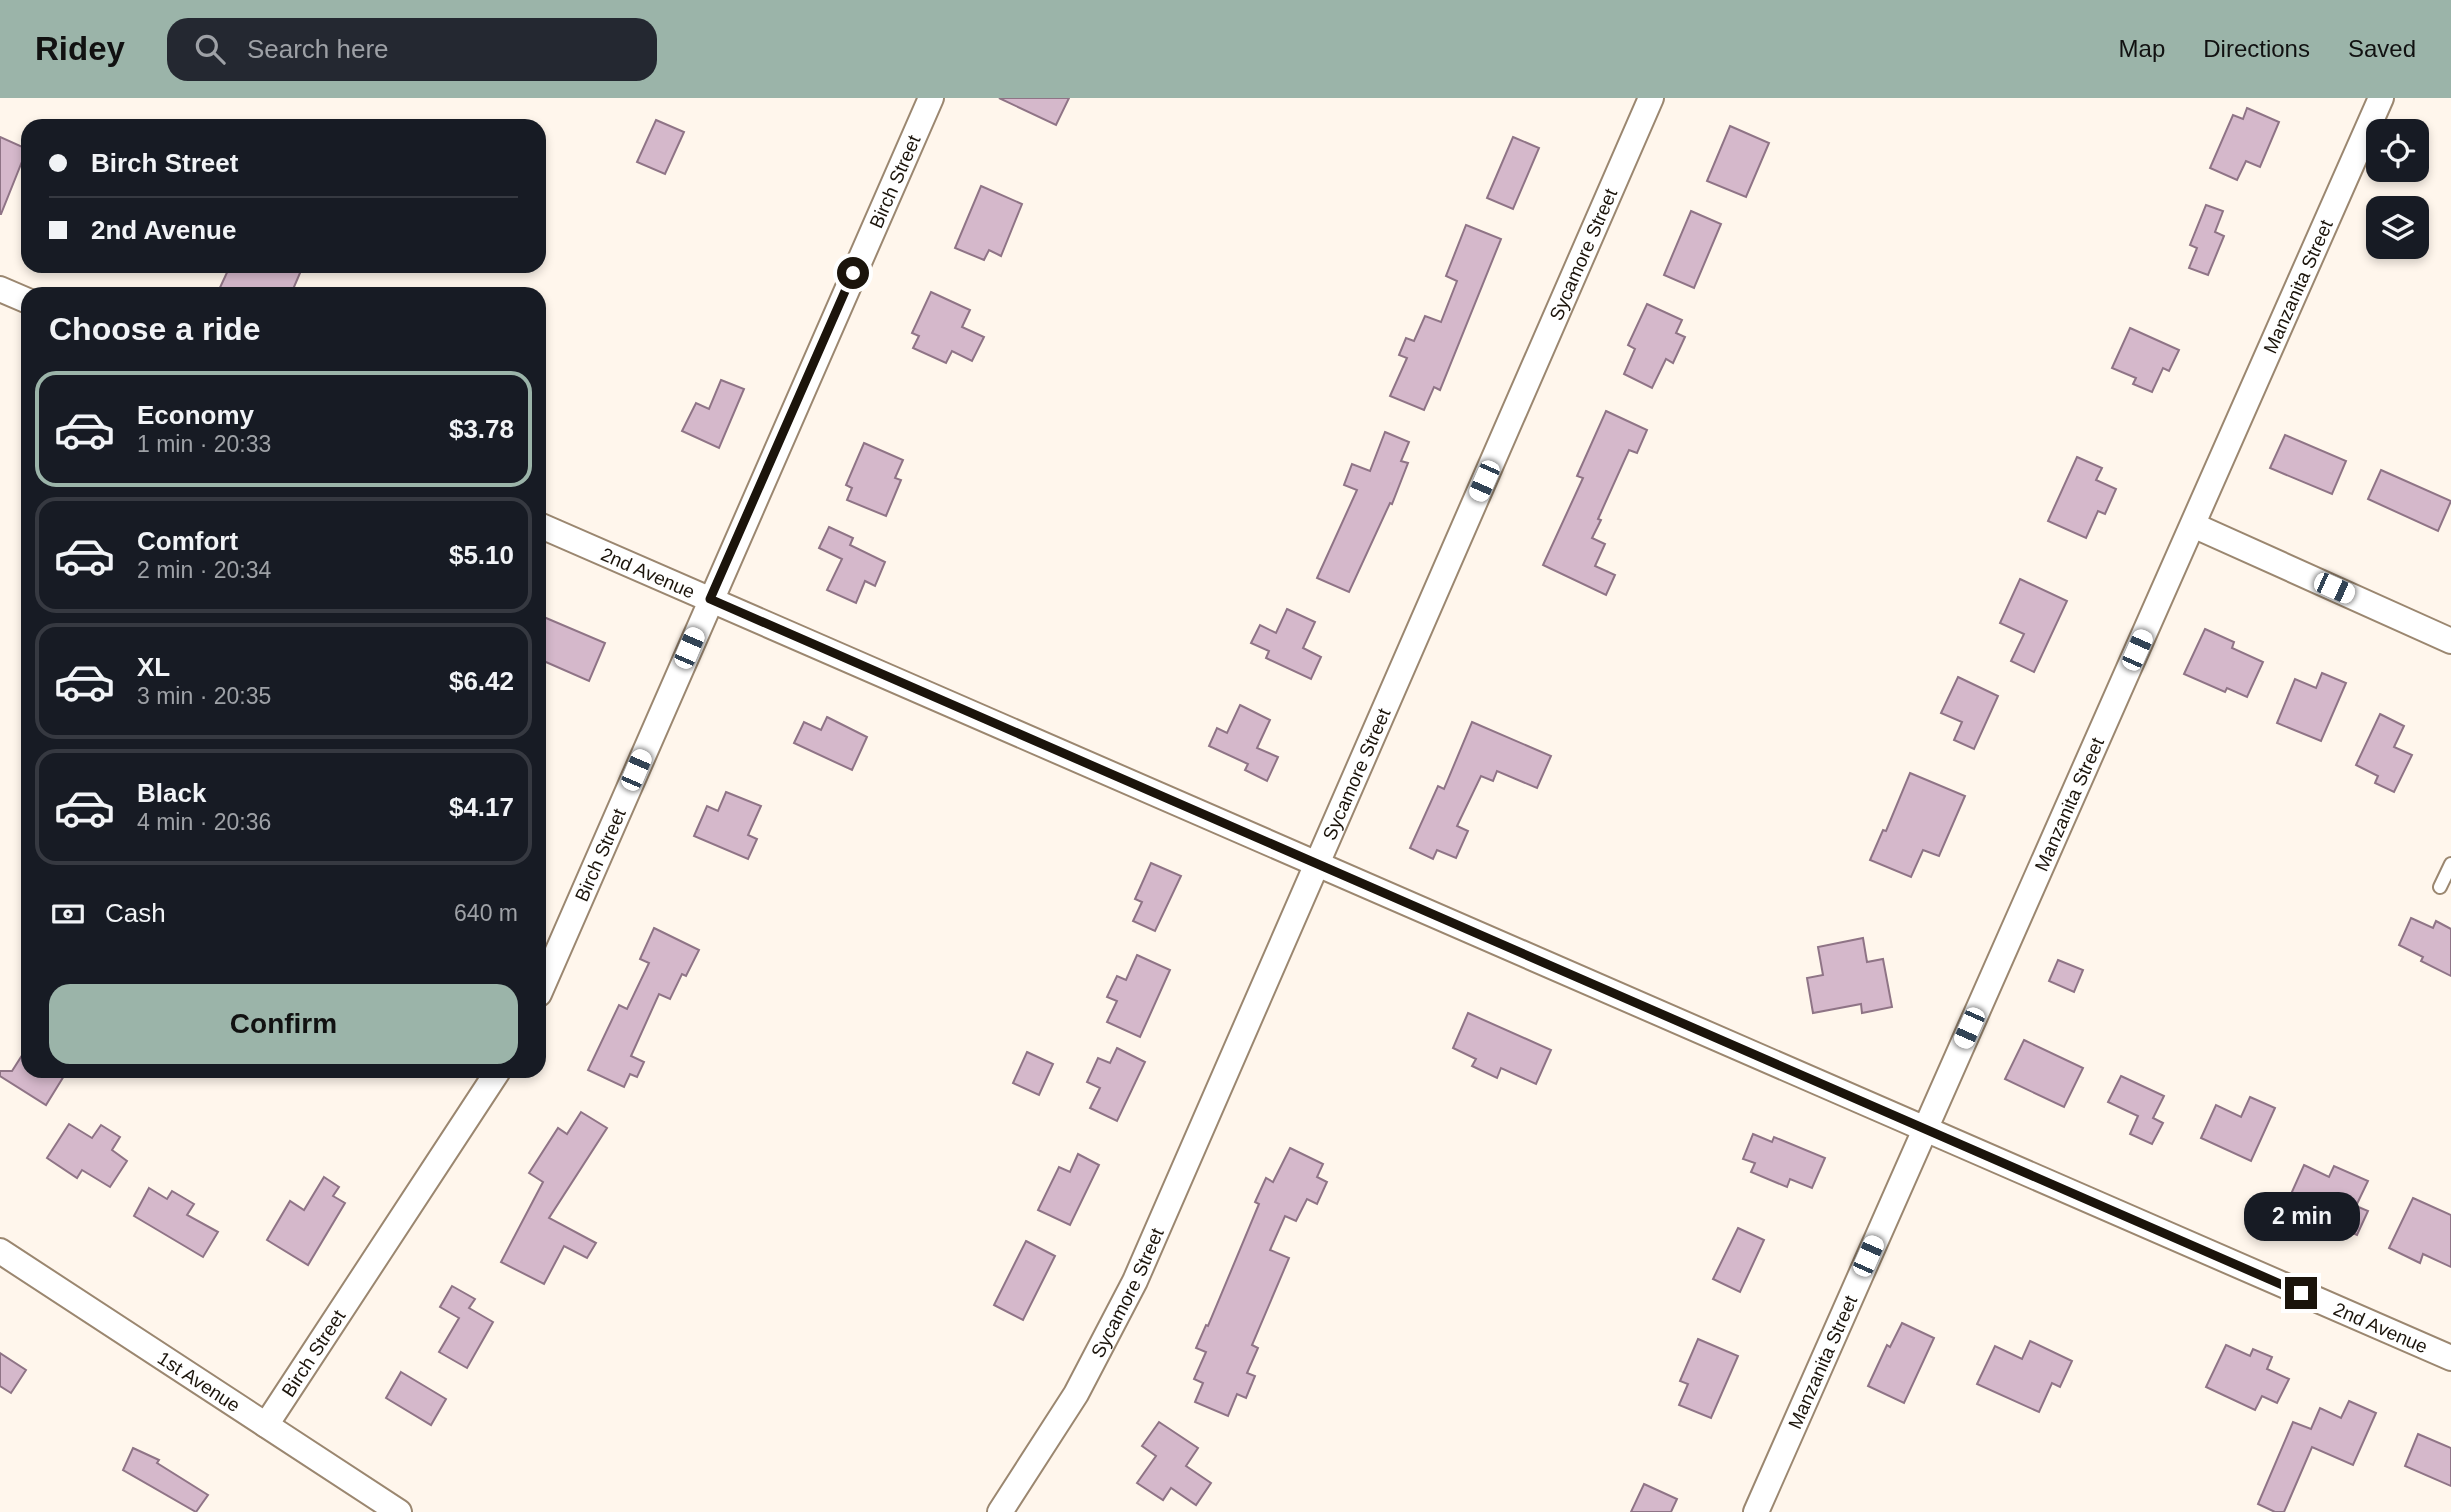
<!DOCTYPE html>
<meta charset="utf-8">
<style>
body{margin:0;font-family:Helvetica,sans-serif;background:#242831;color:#f1f3f6;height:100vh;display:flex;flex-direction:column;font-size:26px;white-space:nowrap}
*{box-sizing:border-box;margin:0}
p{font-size:23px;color:#9ea1a6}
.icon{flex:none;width:38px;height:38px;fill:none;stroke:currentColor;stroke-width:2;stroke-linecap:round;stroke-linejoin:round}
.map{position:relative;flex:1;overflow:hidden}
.drawer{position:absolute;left:21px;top:189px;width:525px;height:791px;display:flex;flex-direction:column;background:#171b24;border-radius:21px;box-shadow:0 4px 10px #0003}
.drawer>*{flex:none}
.banner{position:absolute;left:21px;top:21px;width:525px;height:154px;border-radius:21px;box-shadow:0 4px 10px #0003;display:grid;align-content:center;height:154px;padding:0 28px;background:#171b24}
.buttons{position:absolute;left:2366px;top:21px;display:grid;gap:14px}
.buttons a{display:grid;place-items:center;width:63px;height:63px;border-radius:14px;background:#171b24;box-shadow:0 4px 10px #0003;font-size:35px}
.end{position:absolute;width:32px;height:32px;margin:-16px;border:9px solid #1b140b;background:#fff;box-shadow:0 0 0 4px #fff}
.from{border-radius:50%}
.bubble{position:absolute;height:49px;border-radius:21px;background:#171b24;box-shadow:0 4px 10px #0003;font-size:23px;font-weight:700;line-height:49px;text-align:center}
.car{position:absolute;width:21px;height:42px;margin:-21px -10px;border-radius:9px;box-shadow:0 0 5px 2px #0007;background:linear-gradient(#fff 24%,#345 0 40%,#fff 0 76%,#345 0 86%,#fff 0)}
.banner b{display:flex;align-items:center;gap:24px;height:66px;font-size:26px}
.banner b+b{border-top:2px solid #363941}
.banner i{width:18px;height:18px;background:#f1f3f6}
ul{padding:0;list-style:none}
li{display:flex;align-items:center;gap:21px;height:116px;margin:0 14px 10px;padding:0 14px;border:4px solid #363941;border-radius:21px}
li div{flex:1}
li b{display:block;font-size:26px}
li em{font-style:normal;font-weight:700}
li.selected{border-color:#9bb4a9}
li>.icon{width:63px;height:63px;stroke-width:1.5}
h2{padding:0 28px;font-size:32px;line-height:84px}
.pay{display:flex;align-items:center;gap:18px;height:77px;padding:0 28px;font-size:26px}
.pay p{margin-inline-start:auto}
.primary-button{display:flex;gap:14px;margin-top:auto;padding:14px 28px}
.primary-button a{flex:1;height:80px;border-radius:21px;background:#9bb4a9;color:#111;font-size:28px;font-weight:700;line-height:80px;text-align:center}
header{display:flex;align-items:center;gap:42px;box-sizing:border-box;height:98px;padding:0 35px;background:#9bb4a9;color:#111}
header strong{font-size:33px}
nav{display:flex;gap:38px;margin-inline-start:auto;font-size:24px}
.search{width:490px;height:63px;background:#242831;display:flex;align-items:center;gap:18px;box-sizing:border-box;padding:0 24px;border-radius:21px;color:#9ea1a6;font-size:26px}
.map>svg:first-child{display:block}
</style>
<header>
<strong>Ridey</strong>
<div class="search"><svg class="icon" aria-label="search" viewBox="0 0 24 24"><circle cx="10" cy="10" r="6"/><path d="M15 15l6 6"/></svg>Search here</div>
<nav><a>Map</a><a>Directions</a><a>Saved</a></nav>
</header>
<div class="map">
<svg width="2451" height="1414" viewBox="0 0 2451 1414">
<rect width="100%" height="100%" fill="#fff6ec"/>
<!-- building -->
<g fill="#d5b8cb" stroke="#8f7486" stroke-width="2">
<polygon points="999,0 1069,0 1056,27"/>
<polygon points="2247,10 2279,24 2260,69 2246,63 2237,82 2210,70 2233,17 2243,21"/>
<polygon points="656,22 684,34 665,76 637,64"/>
<polygon points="1730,28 1769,45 1746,99 1707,83"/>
<polygon points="0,39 27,51 1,116 0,116"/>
<polygon points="1513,39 1539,50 1513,111 1487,100"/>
<polygon points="981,88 1022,106 1001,158 989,152 984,162 955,150"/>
<polygon points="2206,107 2223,113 2215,134 2224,138 2208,177 2189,170 2197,150 2190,147"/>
<polygon points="1691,113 1721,126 1694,190 1664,177"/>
<polygon points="1466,127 1501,141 1440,292 1434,289 1424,312 1390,298 1407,260 1399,257 1406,240 1414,243 1425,218 1441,224 1457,183 1446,178"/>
<polygon points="230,168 303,168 291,196 217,196"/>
<polygon points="931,194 970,212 962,229 984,239 972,263 952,253 946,265 913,250 919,238 912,235"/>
<polygon points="1647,206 1682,222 1676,235 1685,239 1673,265 1666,261 1652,290 1624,276 1635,251 1628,247"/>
<polygon points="2130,230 2179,252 2169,273 2163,270 2152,294 2133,286 2136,280 2112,270"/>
<polygon points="721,282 744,291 719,350 682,333 696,305 709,311"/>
<polygon points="1606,313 1647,332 1637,355 1629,352 1598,421 1601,422 1592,440 1605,446 1595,468 1615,477 1606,497 1543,467 1583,380 1577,378"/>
<polygon points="1385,334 1409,344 1401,363 1408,365 1392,406 1390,405 1349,494 1317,480 1357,392 1344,387 1352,366 1370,373"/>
<polygon points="2285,337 2346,363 2332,396 2270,370"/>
<polygon points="864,345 903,362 895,380 901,382 886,418 847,402 852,390 846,387"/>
<polygon points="2077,359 2102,370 2096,382 2116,391 2105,416 2098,413 2086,440 2048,423"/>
<polygon points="2381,372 2451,403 2438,433 2368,401"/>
<polygon points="829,429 853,440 850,447 885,464 875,488 865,483 856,505 827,492 842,461 819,450"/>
<polygon points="2020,481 2067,503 2034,574 2011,563 2024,536 2000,525"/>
<polygon points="1287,511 1315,524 1303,550 1321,559 1311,581 1266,560 1269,553 1251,545 1260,527 1276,535"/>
<polygon points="539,517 605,545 589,583 539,561"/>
<polygon points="2205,531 2234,544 2232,550 2263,564 2247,599 2227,590 2225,594 2184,576"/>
<polygon points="2322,575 2346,585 2321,643 2277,625 2295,581 2316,590"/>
<polygon points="1958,579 1998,598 1974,651 1954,642 1962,624 1941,615"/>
<polygon points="1240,607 1270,622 1257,650 1278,659 1267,683 1245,672 1248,666 1209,648 1217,630 1227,635"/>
<polygon points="2380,616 2404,628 2394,649 2412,657 2394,694 2375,685 2378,678 2356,667"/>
<polygon points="827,619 867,639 852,672 794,645 804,624 821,632"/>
<polygon points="1472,624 1551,658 1537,690 1497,673 1493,683 1481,678 1457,728 1468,733 1456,760 1437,752 1433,761 1410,750 1438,688 1444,691"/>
<polygon points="1910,675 1965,698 1939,758 1923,752 1911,779 1870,762 1883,732 1886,733"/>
<polygon points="726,694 761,708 748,737 757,741 748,761 694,738 707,708 718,713"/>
<polygon points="1151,765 1181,778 1155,833 1133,823 1142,804 1135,801"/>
<polygon points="2411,820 2433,830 2436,823 2451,831 2451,878 2421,863 2423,859 2399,847"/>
<polygon points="654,830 699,852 686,878 682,876 670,901 659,896 631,958 644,964 637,979 630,976 624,989 588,972 619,907 627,911 649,865 640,861"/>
<polygon points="1863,840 1867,864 1883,861 1892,909 1862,915 1861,906 1813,915 1807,880 1823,877 1818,849"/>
<polygon points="1137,857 1170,872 1140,939 1107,924 1117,903 1107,899 1117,878 1126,882"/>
<polygon points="2058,862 2083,872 2074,894 2049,883"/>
<polygon points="1468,915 1551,952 1536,986 1501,970 1497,980 1472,968 1476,961 1453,950"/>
<polygon points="2024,942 2083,970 2064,1009 2005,981"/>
<polygon points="28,948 28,973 67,973 46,1007 0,978 0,973 12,973"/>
<polygon points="1117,950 1145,964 1117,1023 1090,1010 1100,990 1087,984 1098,960 1110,965"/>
<polygon points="1027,954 1053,966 1039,997 1013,985"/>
<polygon points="2121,978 2164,998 2153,1020 2163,1025 2152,1046 2130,1036 2138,1018 2108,1004"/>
<polygon points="2250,999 2275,1010 2251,1063 2201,1040 2216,1007 2241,1019"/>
<polygon points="581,1014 607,1030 549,1120 596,1145 587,1160 564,1148 544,1186 501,1164 543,1084 529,1075 558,1030 567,1036"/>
<polygon points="69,1026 92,1040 101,1027 120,1039 112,1052 127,1063 110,1089 82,1072 77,1080 47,1060"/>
<polygon points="1753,1036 1772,1044 1774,1039 1825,1060 1812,1090 1790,1081 1787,1089 1751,1074 1755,1065 1743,1061"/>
<polygon points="1290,1050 1323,1066 1317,1079 1327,1084 1317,1106 1307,1101 1296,1123 1285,1118 1270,1152 1289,1160 1252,1247 1258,1250 1247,1275 1255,1278 1246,1300 1237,1296 1228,1318 1195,1304 1203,1285 1194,1281 1206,1254 1196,1250 1206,1227 1208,1228 1259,1106 1255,1104 1266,1080 1273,1084"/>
<polygon points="1078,1056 1099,1067 1070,1127 1038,1112 1059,1069 1070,1074"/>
<polygon points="2304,1067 2329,1079 2334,1068 2368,1083 2356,1108 2368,1113 2357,1137 2287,1105"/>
<polygon points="324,1079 339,1089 333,1098 345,1105 308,1167 267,1142 290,1103 304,1112"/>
<polygon points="149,1090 167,1101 172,1093 194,1106 187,1117 218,1134 203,1159 134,1118"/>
<polygon points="2413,1100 2451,1117 2451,1169 2423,1156 2420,1165 2389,1150"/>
<polygon points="1738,1130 1764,1142 1740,1194 1713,1181"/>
<polygon points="1026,1143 1055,1158 1023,1222 994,1207"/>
<polygon points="452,1188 475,1201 469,1210 493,1224 467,1270 439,1254 459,1220 440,1209"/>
<polygon points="1902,1225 1934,1240 1904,1305 1868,1288 1887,1247 1890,1249"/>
<polygon points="1698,1241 1738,1258 1711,1320 1679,1307 1688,1286 1680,1283"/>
<polygon points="2030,1243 2072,1263 2060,1289 2052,1285 2039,1314 1977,1286 1995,1248 2022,1261"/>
<polygon points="2226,1247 2250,1258 2253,1251 2272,1259 2267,1271 2289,1281 2277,1305 2262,1298 2255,1312 2206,1289"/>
<polygon points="0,1255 26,1272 11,1295 0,1288"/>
<polygon points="401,1274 446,1301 431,1327 386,1300"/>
<polygon points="2349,1303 2376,1315 2353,1367 2312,1349 2284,1414 2275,1414 2258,1406 2293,1324 2311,1331 2320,1310 2341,1320"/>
<polygon points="1159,1324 1198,1350 1186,1368 1211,1385 1196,1407 1171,1390 1163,1402 1137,1385 1156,1358 1142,1348"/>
<polygon points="2418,1336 2451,1350 2451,1388 2405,1368"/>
<polygon points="133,1350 159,1362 157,1365 208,1397 196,1414 123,1372"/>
<polygon points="1644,1386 1677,1401 1671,1414 1631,1414"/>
</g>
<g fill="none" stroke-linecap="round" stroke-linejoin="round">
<defs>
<polyline id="service" points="2440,789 2451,766"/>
<g id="minor">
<polyline points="0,191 28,203"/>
<path id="s1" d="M 539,427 L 2451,1260"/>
<polyline points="2193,427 2451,543"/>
<path id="s2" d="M 539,896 L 931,0"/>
<path id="s3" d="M 0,1153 L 399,1414"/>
<path id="s4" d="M 266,1327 L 498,973"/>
<path id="s5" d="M 1000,1414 L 1076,1296 L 1135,1183 L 1651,0"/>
<path id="s6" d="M 1756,1414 L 2381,0"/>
</g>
</defs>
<!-- service casing -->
<use href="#service" stroke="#9b8770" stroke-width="16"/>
<!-- minor casing -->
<use href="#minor" stroke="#9b8770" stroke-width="28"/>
<!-- service -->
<use href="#service" stroke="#fff" stroke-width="12"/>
<!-- minor -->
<use href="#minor" stroke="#fff" stroke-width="24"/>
</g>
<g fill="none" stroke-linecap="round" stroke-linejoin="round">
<!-- route -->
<polyline stroke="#1b140b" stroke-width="9" points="853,175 710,501 2301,1195"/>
</g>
<g text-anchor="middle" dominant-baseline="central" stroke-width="5" stroke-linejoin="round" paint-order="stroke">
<!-- street labels -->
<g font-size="19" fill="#1b140b" stroke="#fff6ec">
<text stroke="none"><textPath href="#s2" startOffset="887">Birch Street</textPath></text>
<text stroke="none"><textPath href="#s5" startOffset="1388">Sycamore Street</textPath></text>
<text stroke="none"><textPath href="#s6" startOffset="1340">Manzanita Street</textPath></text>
<text stroke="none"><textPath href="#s1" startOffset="119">2nd Avenue</textPath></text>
<text stroke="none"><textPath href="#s5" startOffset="821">Sycamore Street</textPath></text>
<text stroke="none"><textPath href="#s6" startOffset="774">Manzanita Street</textPath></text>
<text stroke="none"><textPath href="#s2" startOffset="152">Birch Street</textPath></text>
<text stroke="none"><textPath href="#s5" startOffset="254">Sycamore Street</textPath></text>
<text stroke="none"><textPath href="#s1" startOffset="2009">2nd Avenue</textPath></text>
<text stroke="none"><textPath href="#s4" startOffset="86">Birch Street</textPath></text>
<text stroke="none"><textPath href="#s6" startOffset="164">Manzanita Street</textPath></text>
<text stroke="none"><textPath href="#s3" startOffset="238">1st Avenue</textPath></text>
</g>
</g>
</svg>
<div class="buttons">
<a><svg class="icon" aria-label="locate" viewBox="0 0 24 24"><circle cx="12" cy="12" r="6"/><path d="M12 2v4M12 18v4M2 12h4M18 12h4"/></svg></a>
<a><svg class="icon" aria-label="layers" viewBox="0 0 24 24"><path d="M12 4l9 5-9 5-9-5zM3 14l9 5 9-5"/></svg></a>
</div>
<i class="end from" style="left:853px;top:175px"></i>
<i class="end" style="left:2301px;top:1195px"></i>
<div class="bubble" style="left:2244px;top:1094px;width:116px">2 min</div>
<i class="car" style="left:1484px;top:383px;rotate:204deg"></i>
<i class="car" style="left:2334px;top:490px;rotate:114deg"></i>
<i class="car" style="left:689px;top:550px;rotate:23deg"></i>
<i class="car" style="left:2137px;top:552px;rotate:24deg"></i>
<i class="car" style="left:636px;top:672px;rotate:23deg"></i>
<i class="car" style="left:1969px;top:930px;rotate:204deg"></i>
<i class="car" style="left:1868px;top:1158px;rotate:24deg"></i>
<div class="banner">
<b><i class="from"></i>Birch Street</b>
<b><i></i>2nd Avenue</b>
</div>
<section class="drawer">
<h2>Choose a ride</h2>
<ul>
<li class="selected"><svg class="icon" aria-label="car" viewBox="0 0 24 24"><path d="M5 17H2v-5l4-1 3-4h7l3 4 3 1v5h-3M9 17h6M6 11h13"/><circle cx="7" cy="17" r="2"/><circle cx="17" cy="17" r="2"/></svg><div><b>Economy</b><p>1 min · 20:33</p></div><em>$3.78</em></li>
<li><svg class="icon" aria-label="car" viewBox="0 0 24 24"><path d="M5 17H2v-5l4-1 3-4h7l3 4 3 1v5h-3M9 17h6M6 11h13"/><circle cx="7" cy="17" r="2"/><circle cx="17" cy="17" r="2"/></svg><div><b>Comfort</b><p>2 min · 20:34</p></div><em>$5.10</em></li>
<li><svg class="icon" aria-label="car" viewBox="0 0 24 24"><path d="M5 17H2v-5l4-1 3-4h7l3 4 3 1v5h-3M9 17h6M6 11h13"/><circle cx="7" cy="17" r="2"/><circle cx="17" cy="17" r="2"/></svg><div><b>XL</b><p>3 min · 20:35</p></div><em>$6.42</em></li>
<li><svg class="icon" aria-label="car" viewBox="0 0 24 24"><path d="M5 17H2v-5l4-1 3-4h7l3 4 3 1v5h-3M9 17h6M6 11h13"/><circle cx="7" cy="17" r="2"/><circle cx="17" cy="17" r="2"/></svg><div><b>Black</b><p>4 min · 20:36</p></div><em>$4.17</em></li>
</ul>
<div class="pay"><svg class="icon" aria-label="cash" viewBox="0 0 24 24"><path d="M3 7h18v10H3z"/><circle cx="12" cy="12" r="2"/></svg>Cash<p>640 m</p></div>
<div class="primary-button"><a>Confirm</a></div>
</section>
</div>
